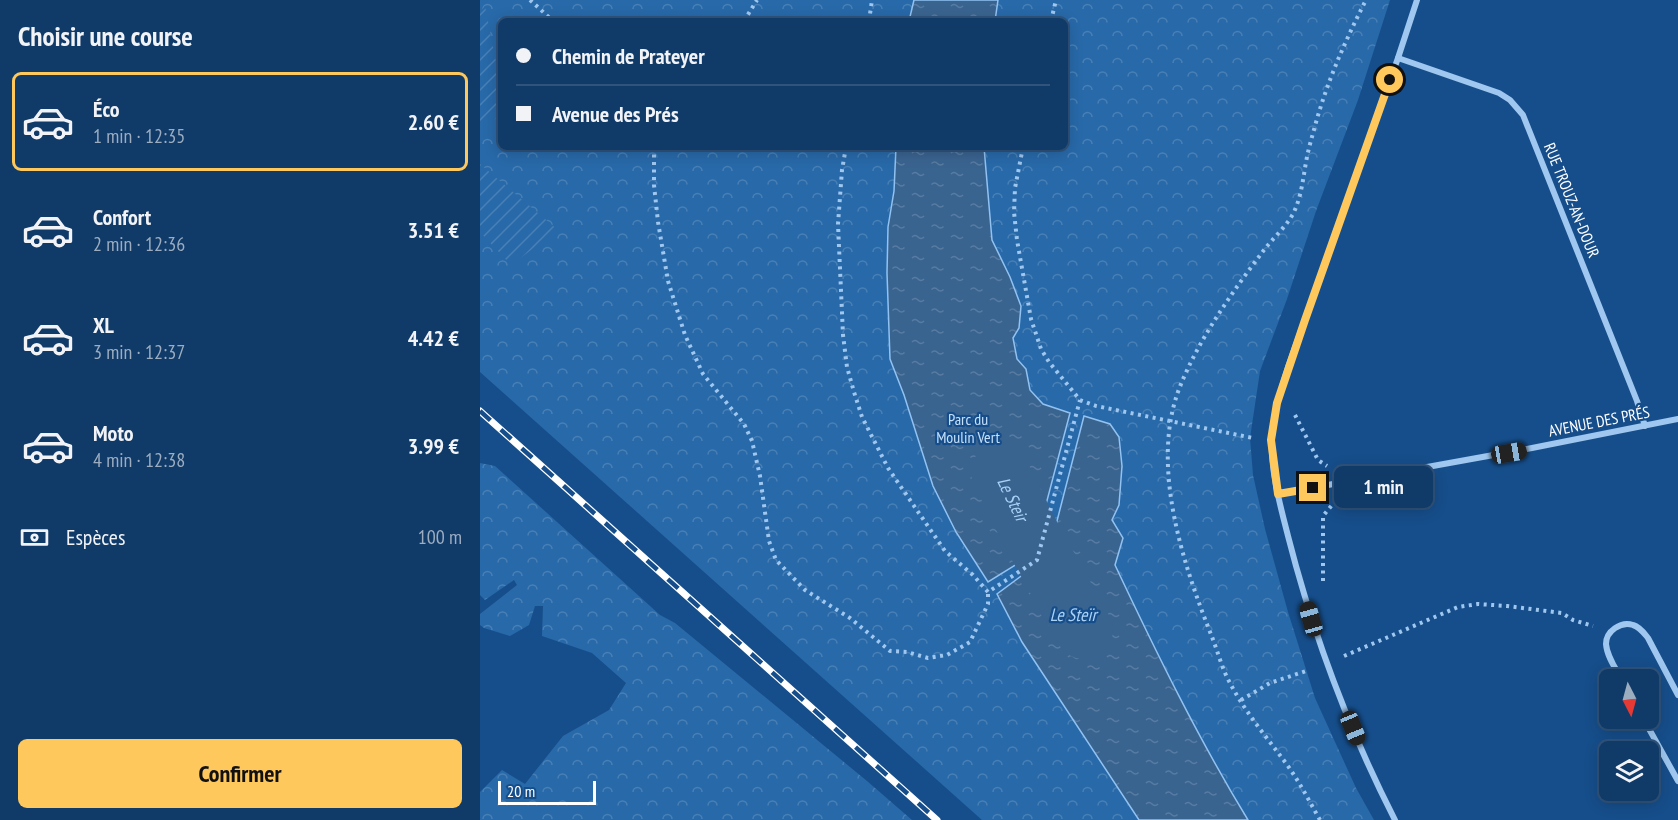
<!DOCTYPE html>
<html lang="fr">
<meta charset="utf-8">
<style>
body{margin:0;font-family:"PT Sans Narrow",sans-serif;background:#1e4571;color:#f1f3f6;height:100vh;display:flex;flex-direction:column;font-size:22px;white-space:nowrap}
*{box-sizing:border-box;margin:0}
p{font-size:20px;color:#9cadc0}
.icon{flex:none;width:33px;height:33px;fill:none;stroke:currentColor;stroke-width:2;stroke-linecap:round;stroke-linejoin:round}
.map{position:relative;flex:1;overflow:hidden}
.side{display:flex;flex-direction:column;background:#103a68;width:480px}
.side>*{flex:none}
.banner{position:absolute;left:18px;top:18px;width:570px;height:132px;border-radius:9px;box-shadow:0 3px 15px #0003,0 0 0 2px #30547c;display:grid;align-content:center;height:132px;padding:0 18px;background:#103a68}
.needle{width:39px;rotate:174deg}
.buttons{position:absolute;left:1119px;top:669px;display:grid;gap:12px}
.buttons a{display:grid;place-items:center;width:60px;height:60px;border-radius:9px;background:#103a68;box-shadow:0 3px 15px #0003,0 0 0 2px #30547c;font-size:30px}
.scale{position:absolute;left:18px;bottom:15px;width:98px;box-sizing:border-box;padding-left:6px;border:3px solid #fff;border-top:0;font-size:16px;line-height:21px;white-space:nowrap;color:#fff;-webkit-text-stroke:4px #164e8b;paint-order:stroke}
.end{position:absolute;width:27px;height:27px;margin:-14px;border:8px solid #ffc85d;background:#111;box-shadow:0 0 0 3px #111}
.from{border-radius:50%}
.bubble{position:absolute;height:42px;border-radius:9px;background:#103a68;box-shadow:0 3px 15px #0003,0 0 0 2px #30547c;font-size:20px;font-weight:700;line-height:42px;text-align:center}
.car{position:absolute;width:18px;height:36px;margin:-18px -9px;border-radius:8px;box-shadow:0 0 4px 2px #0007;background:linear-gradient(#222 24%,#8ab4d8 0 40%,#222 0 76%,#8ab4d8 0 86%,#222 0)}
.banner b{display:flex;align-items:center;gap:21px;height:57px;font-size:22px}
.banner b+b{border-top:2px solid #30547c}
.banner i{width:15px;height:15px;background:#f1f3f6}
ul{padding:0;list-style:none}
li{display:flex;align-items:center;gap:18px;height:99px;margin:0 12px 9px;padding:0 6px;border:3px solid transparent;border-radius:9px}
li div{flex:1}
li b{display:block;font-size:22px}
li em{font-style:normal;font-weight:700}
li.current{border-color:#ffc85d}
li>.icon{width:54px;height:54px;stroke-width:1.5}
h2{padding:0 18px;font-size:27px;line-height:72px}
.pay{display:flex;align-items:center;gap:15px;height:66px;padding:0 18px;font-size:22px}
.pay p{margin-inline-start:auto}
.primary-button{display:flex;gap:12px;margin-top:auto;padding:12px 18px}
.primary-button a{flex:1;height:69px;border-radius:9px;background:#ffc85d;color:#111;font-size:24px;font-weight:700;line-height:69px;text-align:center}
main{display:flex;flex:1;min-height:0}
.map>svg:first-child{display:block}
</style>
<main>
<section class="side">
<h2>Choisir une course</h2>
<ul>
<li class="current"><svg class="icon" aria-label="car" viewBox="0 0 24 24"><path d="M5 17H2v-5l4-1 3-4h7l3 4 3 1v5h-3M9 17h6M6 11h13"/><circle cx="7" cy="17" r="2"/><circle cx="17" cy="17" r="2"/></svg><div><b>Éco</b><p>1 min · 12:35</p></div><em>2.60 €</em></li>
<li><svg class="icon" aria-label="car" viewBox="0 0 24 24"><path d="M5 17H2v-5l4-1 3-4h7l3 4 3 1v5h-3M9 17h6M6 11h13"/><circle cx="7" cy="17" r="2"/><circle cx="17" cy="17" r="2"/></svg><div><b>Confort</b><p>2 min · 12:36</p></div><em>3.51 €</em></li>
<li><svg class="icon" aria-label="car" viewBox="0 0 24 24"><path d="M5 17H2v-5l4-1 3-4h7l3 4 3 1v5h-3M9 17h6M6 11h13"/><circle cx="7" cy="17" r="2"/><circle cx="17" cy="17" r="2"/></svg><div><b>XL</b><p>3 min · 12:37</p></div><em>4.42 €</em></li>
<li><svg class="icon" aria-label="car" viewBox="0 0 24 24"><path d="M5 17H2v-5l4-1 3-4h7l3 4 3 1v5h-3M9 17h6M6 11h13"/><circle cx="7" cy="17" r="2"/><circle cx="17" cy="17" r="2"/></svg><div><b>Moto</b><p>4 min · 12:38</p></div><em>3.99 €</em></li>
</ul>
<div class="pay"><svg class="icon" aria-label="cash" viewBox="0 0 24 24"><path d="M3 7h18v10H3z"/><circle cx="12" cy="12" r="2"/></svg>Espèces<p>100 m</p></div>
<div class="primary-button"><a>Confirmer</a></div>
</section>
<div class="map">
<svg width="1198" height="820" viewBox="0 0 1198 820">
<defs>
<pattern id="forest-crowns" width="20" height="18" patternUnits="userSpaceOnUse" patternTransform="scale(1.5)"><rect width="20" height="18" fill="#2869a9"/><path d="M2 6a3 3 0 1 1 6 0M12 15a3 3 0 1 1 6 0" fill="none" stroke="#4880b6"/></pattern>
<pattern id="garden-furrows" width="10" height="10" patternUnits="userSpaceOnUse" patternTransform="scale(1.5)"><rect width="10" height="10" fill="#2869a9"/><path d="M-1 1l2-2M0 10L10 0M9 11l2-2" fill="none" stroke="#4880b6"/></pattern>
<pattern id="water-ripples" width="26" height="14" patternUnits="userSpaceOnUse" patternTransform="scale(1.5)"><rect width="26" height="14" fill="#3a6490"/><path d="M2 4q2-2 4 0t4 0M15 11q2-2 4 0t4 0" fill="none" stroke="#587ba1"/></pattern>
</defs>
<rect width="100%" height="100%" fill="#164e8b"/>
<!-- forest -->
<g fill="url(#forest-crowns)" fill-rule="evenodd">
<path d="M 0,0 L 910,0 L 878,100 L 836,211 L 807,299 L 780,371 L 770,438 L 773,475 L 785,529 L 808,612 L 835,698 L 876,788 L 894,820 L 502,820 L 0,372 ZM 21,21 L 585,21 L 585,147 L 21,147 Z"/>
<polygon points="0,463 15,466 180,615 195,623 387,781 432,820 0,820 0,792 22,770 45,784 83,736 129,710 146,683 112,653 62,636 63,606 55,606 49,625 30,636 4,628 0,625 0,614 37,585 34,580 5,600 0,595"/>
</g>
<!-- garden -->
<g fill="url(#garden-furrows)">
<polygon points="5,6 19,77 21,77 21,115 0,129 0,12"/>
<polygon points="0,164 78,230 31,265 0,232"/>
</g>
<!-- water -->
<g fill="url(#water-ripples)" stroke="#91c2f2" stroke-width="1.5">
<polygon points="434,0 518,0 515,21 429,21"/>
<polygon points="416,147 504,147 512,240 530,277 541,306 539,328 533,338 537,359 546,369 550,390 563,404 590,413 553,554 508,582 476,532 453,486 424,395 410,359 407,273 408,227 414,191"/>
<path d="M 604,416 L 630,424 L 639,437 L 642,466 L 639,505 L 632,520 L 643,538 L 635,565 C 676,652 718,738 768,820 L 659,820 L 542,642 L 517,594 L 568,556 Z"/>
</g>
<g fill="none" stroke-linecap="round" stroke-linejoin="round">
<!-- river -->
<path stroke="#3a6490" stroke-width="58" id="s1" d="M 520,472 L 549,531 L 604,630"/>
<!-- path -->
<g stroke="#9fc7ef" stroke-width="4" stroke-dasharray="3 4.5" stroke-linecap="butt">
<polyline points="50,0 73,21"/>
<polyline points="264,21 277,0"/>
<polyline points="389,21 392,0"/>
<polyline points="571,21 576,0"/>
<polyline points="174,147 174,185 178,222 188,281 205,335 223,374 264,424 272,441 280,476 289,541 296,560 325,590 370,618 410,651 427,652 448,658 467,655 490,642 508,604 508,592"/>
<polyline points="366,147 362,170 358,224 363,335 367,367 374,392 382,417 408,468 465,551 493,575 508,592 557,560 600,400"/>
<polyline points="543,147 535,188 534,212 537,240 551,319 561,349 569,362 600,400 616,406 773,438"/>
<polyline points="815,415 838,460 847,466"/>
<polyline points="843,581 843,516 852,505"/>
<polyline points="864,656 978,607 998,604 1027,606 1082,613 1093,620 1113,626"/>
<polyline points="761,700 790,683 829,670"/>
<path d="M 840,820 C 828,799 817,777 802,758 C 784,734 764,710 750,683 C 742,669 738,652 732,637 C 703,564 670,466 699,389 C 718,340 753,291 784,250 C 793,238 805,228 813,214 C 822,196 823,177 827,157 C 829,147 832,137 835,126 C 847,82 865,41 886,0"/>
</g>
<!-- street -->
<g stroke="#9fc7ef" stroke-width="6">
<polyline points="918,58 1019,93 1030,100 1043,115 1157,401 1165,426"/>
<polyline points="798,494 1052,448 1198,419"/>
<path d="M 1142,680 C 1136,669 1127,657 1126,644 C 1126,631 1141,621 1153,625 C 1160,627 1164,633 1168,638 L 1198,695"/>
<polyline points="1163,718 1198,781"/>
<path d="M 915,820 C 869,730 833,634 808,536 C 800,505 790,469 792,437 C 793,413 801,390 808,367 L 918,58 L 937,0"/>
</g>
<defs>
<polyline id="rail" points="0,411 457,820"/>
</defs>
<!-- rail casing -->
<use href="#rail" stroke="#fff" stroke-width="7"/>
<!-- rail -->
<use href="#rail" stroke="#164e8b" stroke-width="4.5" stroke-dasharray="14" stroke-linecap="butt"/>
</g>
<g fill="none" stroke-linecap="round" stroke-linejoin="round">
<!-- route -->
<polyline stroke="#ffc85d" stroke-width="8" points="833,488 798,494 791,440 797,403 825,320 910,80"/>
</g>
<g text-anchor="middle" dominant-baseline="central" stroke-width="4.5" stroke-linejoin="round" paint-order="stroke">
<!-- street labels -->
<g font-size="16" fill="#fff" stroke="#164e8b">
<text transform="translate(1092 200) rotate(68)">RUE TROUZ-AN-DOUR</text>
<text transform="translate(1119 421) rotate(-11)">AVENUE DES PRÉS</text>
</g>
<!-- park labels -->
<g font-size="16" fill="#c5e0fb" stroke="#164e8b">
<text x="488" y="419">Parc du<tspan x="488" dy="18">Moulin Vert</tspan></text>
</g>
<!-- water labels -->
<g font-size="18" font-style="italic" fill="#aad1f6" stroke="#164e8b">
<text stroke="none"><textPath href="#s1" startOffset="30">Le Steir</textPath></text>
<text x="593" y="614">Le Steïr</text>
</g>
</g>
</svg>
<div class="buttons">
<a><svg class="needle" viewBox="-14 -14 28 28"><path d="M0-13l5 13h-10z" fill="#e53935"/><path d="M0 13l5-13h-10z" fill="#9cadc0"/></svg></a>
<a><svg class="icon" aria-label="layers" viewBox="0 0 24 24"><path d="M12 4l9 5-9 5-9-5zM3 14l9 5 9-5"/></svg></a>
</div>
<div class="scale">20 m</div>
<i class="end from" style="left:910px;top:80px"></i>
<i class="end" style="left:833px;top:488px"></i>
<div class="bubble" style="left:854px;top:466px;width:99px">1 min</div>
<i class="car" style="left:1029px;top:453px;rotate:80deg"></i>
<i class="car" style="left:831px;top:619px;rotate:344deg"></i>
<i class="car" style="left:873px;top:728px;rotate:158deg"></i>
<div class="banner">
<b><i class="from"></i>Chemin de Prateyer</b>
<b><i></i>Avenue des Prés</b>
</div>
</div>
</main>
